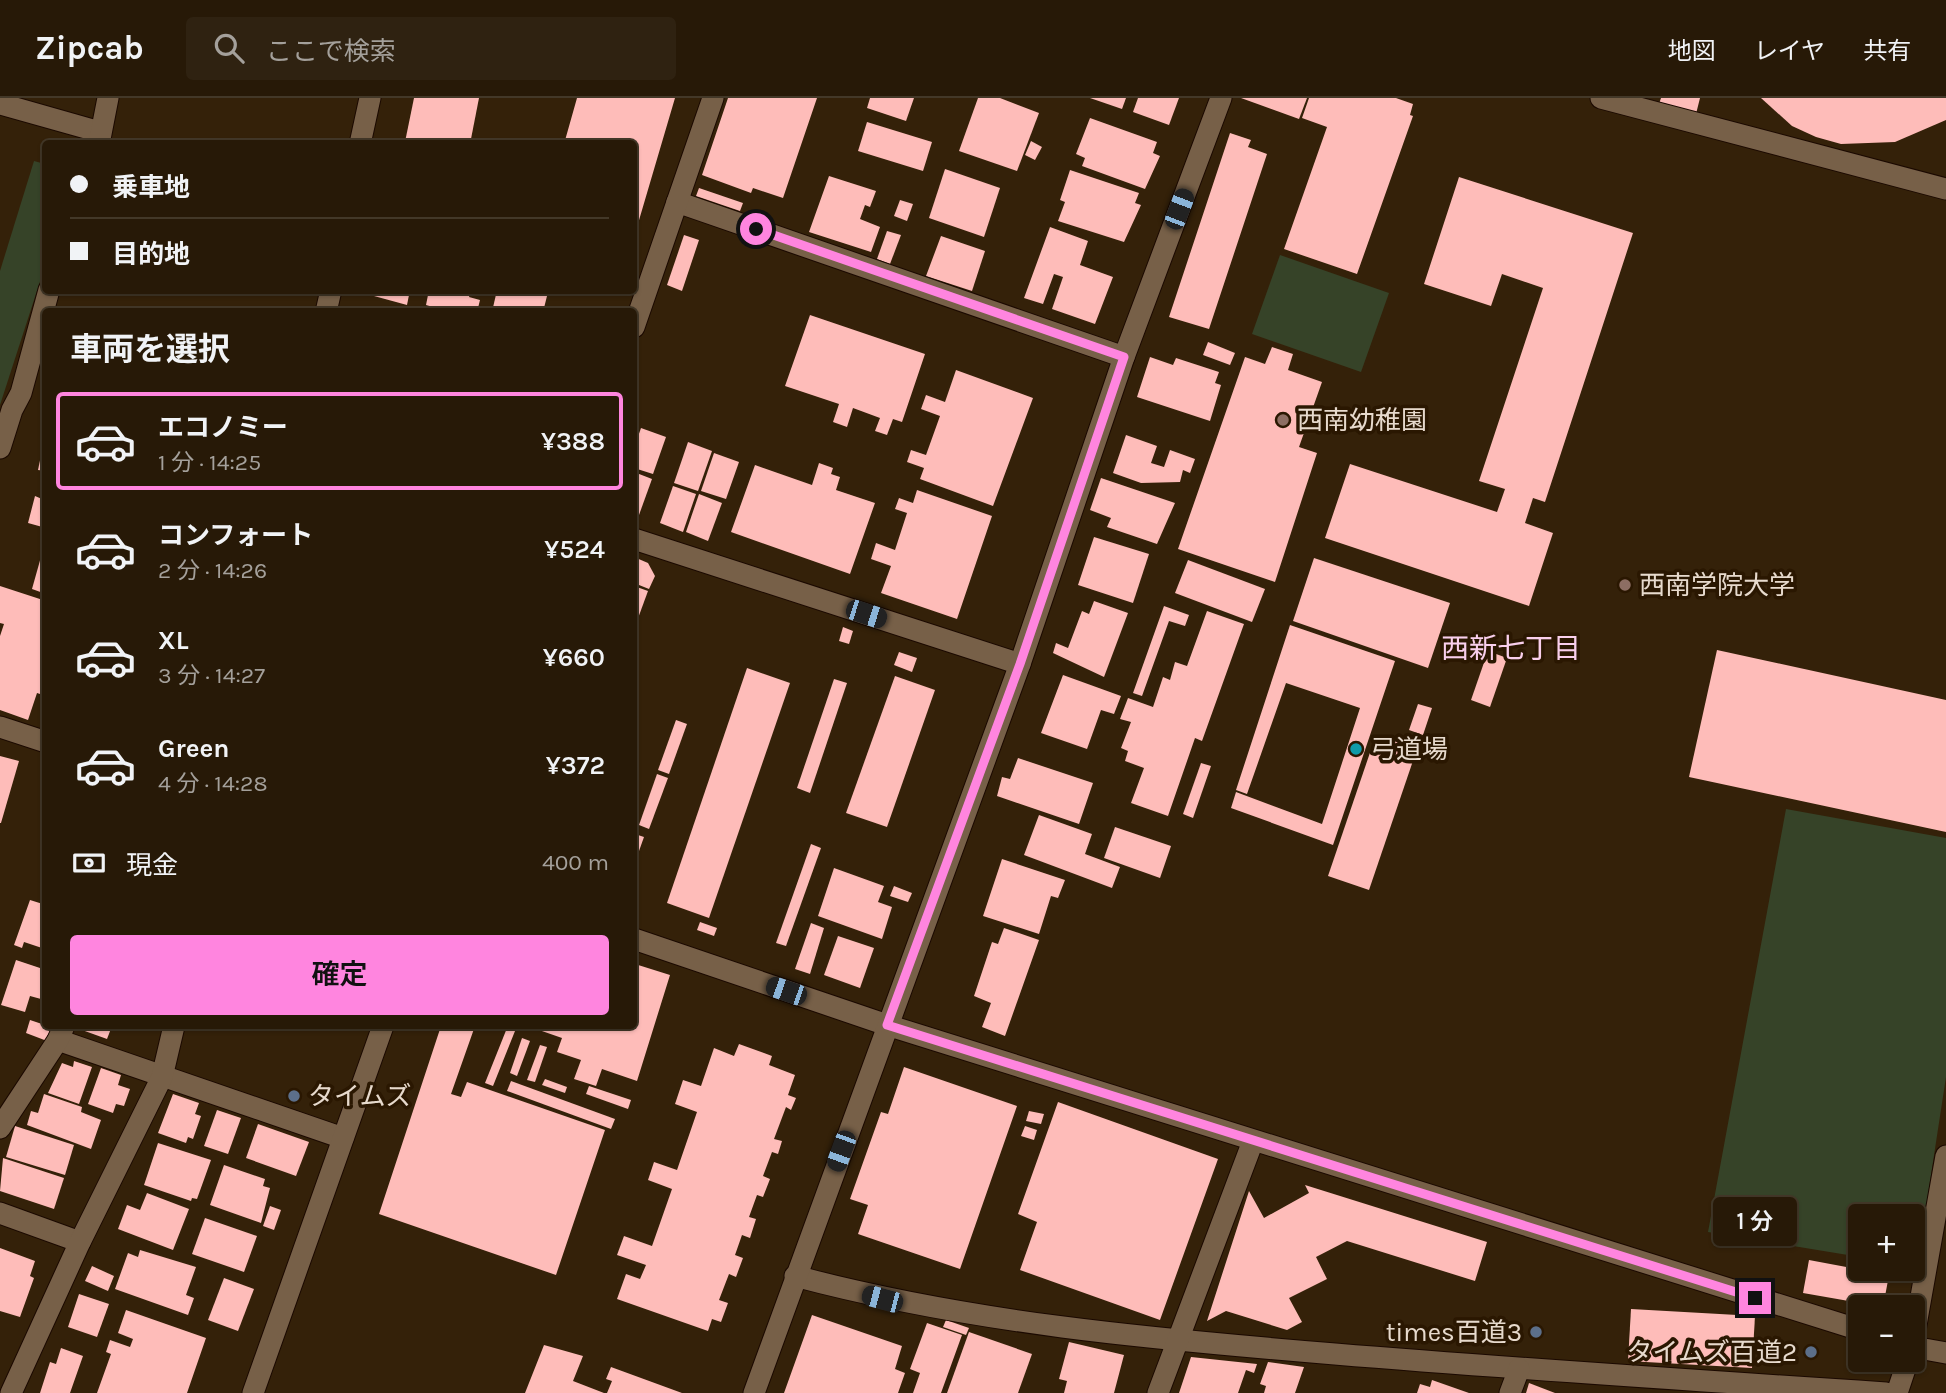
<!DOCTYPE html>
<html lang="ja">
<meta charset="utf-8">
<style>
body{margin:0;font-family:Karla,"Noto Sans JP",sans-serif;background:#2f2211;color:#f1f3f6;height:100vh;display:flex;flex-direction:column;font-size:26px;white-space:nowrap}
*{box-sizing:border-box;margin:0}
p{font-size:23px;color:#a4a09b}
.icon{flex:none;width:38px;height:38px;fill:none;stroke:currentColor;stroke-width:2;stroke-linecap:round;stroke-linejoin:round}
.map{position:relative;flex:1;overflow:hidden}
.details{position:absolute;left:42px;top:210px;width:595px;height:721px;display:flex;flex-direction:column;background:#271907;border-radius:7px;box-shadow:0 2px 5px #0004,0 0 0 2px #433828}
.details>*{flex:none}
.top-card{position:absolute;left:42px;top:42px;width:595px;height:154px;border-radius:7px;box-shadow:0 2px 5px #0004,0 0 0 2px #433828;display:grid;align-content:center;height:154px;padding:0 28px;background:#271907}
.fabs{position:absolute;left:1848px;top:1106px;display:grid;gap:14px}
.fabs a{display:grid;place-items:center;width:77px;height:77px;border-radius:7px;background:#271907;box-shadow:0 2px 5px #0004,0 0 0 2px #433828;font-size:35px}
.end{position:absolute;width:32px;height:32px;margin:-16px;border:9px solid #ff85df;background:#111;box-shadow:0 0 0 4px #111}
.from{border-radius:50%}
.bubble{position:absolute;height:49px;border-radius:7px;background:#271907;box-shadow:0 2px 5px #0004,0 0 0 2px #433828;font-size:23px;font-weight:600;line-height:49px;text-align:center}
.car{position:absolute;width:21px;height:42px;margin:-21px -10px;border-radius:9px;box-shadow:0 0 5px 2px #0007;background:linear-gradient(#222 24%,#8ab4d8 0 40%,#222 0 76%,#8ab4d8 0 86%,#222 0)}
.top-card b{display:flex;align-items:center;gap:24px;height:66px;font-size:26px}
.top-card b+b{border-top:2px solid #433828}
.top-card i{width:18px;height:18px;background:#f1f3f6}
ul{padding:0;list-style:none}
li{display:flex;align-items:center;gap:21px;height:98px;margin:0 14px 10px;padding:0 14px;border:4px solid transparent;border-radius:7px}
li div{flex:1}
li b{display:block;font-size:26px}
li em{font-style:normal;font-weight:600}
li.on{border-color:#ff85df}
li>.icon{width:63px;height:63px;stroke-width:1.5}
h2{padding:0 28px;font-size:32px;line-height:84px}
.pay{display:flex;align-items:center;gap:18px;height:77px;padding:0 28px;font-size:26px}
.pay p{margin-inline-start:auto}
.cta{display:flex;gap:14px;margin-top:auto;padding:14px 28px}
.cta a{flex:1;height:80px;border-radius:7px;background:#ff85df;color:#111;font-size:28px;font-weight:600;line-height:80px;text-align:center}
header{display:flex;align-items:center;gap:42px;box-sizing:border-box;height:98px;padding:0 35px;background:#271907;border-bottom:2px solid #433828}
header strong{font-size:33px}
nav{display:flex;gap:38px;margin-inline-start:auto;font-size:24px}
.search{width:490px;height:63px;background:#2f2211;display:flex;align-items:center;gap:18px;box-sizing:border-box;padding:0 24px;border-radius:7px;color:#a4a09b;font-size:26px}
.map>svg:first-child{display:block}
</style>
<header>
<strong>Zipcab</strong>
<div class="search"><svg class="icon" aria-label="search" viewBox="0 0 24 24"><circle cx="10" cy="10" r="6"/><path d="M15 15l6 6"/></svg>ここで検索</div>
<nav><a>地図</a><a>レイヤ</a><a>共有</a></nav>
</header>
<div class="map">
<svg width="1946" height="1295" viewBox="0 0 1946 1295">
<rect width="100%" height="100%" fill="#342109"/>
<!-- green -->
<g fill="#364328">
<polygon points="34,63 45,66 45,168 0,307 0,173"/>
<polygon points="1280,157 1389,195 1361,274 1252,236"/>
<polygon points="1786,711 1946,740 1946,979 1917,1168 1913,1168 1913,1118 1860,1118 1860,1159 1708,1134"/>
</g>
<!-- building -->
<g fill="#febcb9">
<polygon points="414,0 479,0 470,46 405,44"/>
<polygon points="577,0 675,0 637,129 634,128 634,46 564,46"/>
<polygon points="728,0 817,0 783,100 753,90 751,95 702,77"/>
<polygon points="870,0 914,0 906,23 867,10"/>
<polygon points="978,0 1000,0 1039,15 1017,73 959,53"/>
<polygon points="1090,0 1126,0 1122,11"/>
<polygon points="1138,0 1179,0 1169,27 1133,14"/>
<polygon points="1241,0 1307,0 1299,21"/>
<polygon points="1309,0 1396,0 1413,6 1410,17 1413,18 1357,176 1284,151 1327,29 1302,20"/>
<polygon points="1661,0 1700,0 1696,16 1659,6"/>
<polygon points="1761,0 1946,0 1946,22 1895,44 1841,46 1816,39 1792,28"/>
<polygon points="1090,20 1157,44 1153,55 1160,58 1145,91 1082,68 1085,60 1076,56"/>
<polygon points="867,24 932,44 923,73 858,53"/>
<polygon points="1230,35 1251,42 1248,49 1267,56 1209,231 1169,219"/>
<polygon points="1031,43 1042,49 1035,62 1025,57"/>
<polygon points="945,71 1000,90 984,139 929,120"/>
<polygon points="1070,72 1139,95 1135,105 1141,107 1124,144 1058,123 1065,104 1060,102"/>
<polygon points="829,78 876,93 870,109 865,107 860,121 880,129 871,154 809,134"/>
<polygon points="1459,79 1633,135 1545,404 1533,400 1525,425 1553,435 1529,508 1325,440 1350,366 1497,414 1505,391 1479,383 1543,190 1502,176 1491,208 1424,186"/>
<polygon points="699,90 743,105 740,113 696,98"/>
<polygon points="900,102 913,106 907,123 894,118"/>
<polygon points="1050,129 1088,143 1080,167 1113,179 1095,226 1052,211 1063,179 1054,176 1043,206 1024,200"/>
<polygon points="887,133 901,137 890,166 877,161"/>
<polygon points="684,137 699,142 682,193 667,187"/>
<polygon points="941,138 985,153 972,193 926,178"/>
<polygon points="352,192 410,192 407,207"/>
<polygon points="429,192 471,192 469,199 480,202 477,214 450,214 426,207"/>
<polygon points="497,192 545,192 548,194 543,214 492,214"/>
<polygon points="810,217 925,256 902,324 893,321 887,337 875,333 880,320 853,310 847,329 833,324 839,306 785,288"/>
<polygon points="1208,244 1235,255 1230,267 1203,257"/>
<polygon points="1272,249 1293,256 1288,272 1322,284 1299,349 1317,355 1275,484 1178,451 1245,259 1265,266"/>
<polygon points="1150,259 1173,267 1176,260 1219,274 1215,285 1221,287 1210,323 1137,299"/>
<polygon points="956,272 1033,300 993,408 920,381 924,370 907,364 911,352 926,357 940,318 921,311 926,297 945,304"/>
<polygon points="641,330 666,339 653,376 634,370 634,350"/>
<polygon points="1126,337 1157,348 1151,365 1164,369 1170,352 1195,361 1190,375 1183,372 1180,384 1141,385 1113,375"/>
<polygon points="688,344 712,353 698,393 674,385"/>
<polygon points="43,348 46,348 46,373 38,372"/>
<polygon points="714,355 739,364 726,401 701,393"/>
<polygon points="819,365 833,370 831,376 840,379 836,392 875,405 850,476 731,434 755,367 812,387"/>
<polygon points="634,374 652,381 639,417 634,415"/>
<polygon points="1101,380 1175,405 1157,446 1107,429 1111,420 1090,412"/>
<polygon points="673,388 696,396 683,434 660,425"/>
<polygon points="46,391 46,430 28,425 35,398 42,401"/>
<polygon points="917,392 992,418 957,521 881,495 891,468 871,461 876,445 895,452 907,415 895,411 899,400 913,405"/>
<polygon points="699,396 722,405 708,443 686,434"/>
<polygon points="1094,439 1149,456 1133,505 1078,487"/>
<polygon points="46,441 46,496 32,491"/>
<polygon points="634,459 648,465 655,478 649,491 634,485"/>
<polygon points="1314,460 1450,505 1428,570 1293,523"/>
<polygon points="1188,462 1265,491 1252,524 1175,495"/>
<polygon points="0,488 46,503 46,598 37,595 28,622 0,612 0,538 4,526 0,525"/>
<polygon points="634,488 648,493 637,523 634,521"/>
<polygon points="1094,503 1128,515 1104,579 1053,555 1056,545 1068,550 1082,513 1089,516"/>
<polygon points="1164,508 1189,517 1185,528 1169,523 1142,598 1133,595"/>
<polygon points="1207,513 1244,526 1202,643 1195,640 1168,718 1131,705 1144,670 1125,663 1128,653 1121,650 1131,624 1120,621 1128,600 1153,609 1163,579 1170,582 1175,564 1187,568"/>
<polygon points="1290,527 1395,563 1333,747 1231,710 1236,694 1322,726 1360,610 1286,585 1247,696 1236,692"/>
<polygon points="843,529 853,533 849,546 839,543"/>
<polygon points="1717,552 1946,602 1946,734 1689,679"/>
<polygon points="1488,553 1507,560 1490,609 1471,602"/>
<polygon points="899,554 917,560 912,574 894,567"/>
<polygon points="747,570 790,585 709,820 667,805"/>
<polygon points="1063,577 1121,598 1114,616 1101,612 1087,651 1041,635"/>
<polygon points="895,578 935,592 887,729 846,715"/>
<polygon points="834,581 847,585 810,695 797,690"/>
<polygon points="1418,606 1432,610 1423,637 1409,632"/>
<polygon points="676,622 687,626 669,676 658,672"/>
<polygon points="1376,637 1417,651 1369,792 1328,778"/>
<polygon points="0,658 19,663 1,725 0,725"/>
<polygon points="1018,660 1093,685 1079,726 997,698 1002,679 1010,681"/>
<polygon points="1201,665 1211,668 1193,720 1183,716"/>
<polygon points="657,676 668,680 649,731 639,727"/>
<polygon points="1039,717 1092,736 1085,756 1120,769 1112,790 1024,757"/>
<polygon points="1115,729 1171,748 1160,780 1104,760"/>
<polygon points="635,736 644,739 634,767 634,741"/>
<polygon points="811,746 821,750 786,848 776,845"/>
<polygon points="1002,761 1065,782 1058,800 1051,798 1039,836 983,818"/>
<polygon points="834,770 884,788 878,804 892,809 882,841 818,818"/>
<polygon points="894,788 912,795 908,804 890,798"/>
<polygon points="30,802 46,807 45,851 24,844 22,850 14,847"/>
<polygon points="700,824 717,830 714,838 697,832"/>
<polygon points="811,825 824,830 810,876 795,871"/>
<polygon points="1004,830 1039,842 1005,938 982,929 991,905 974,898 992,844 998,846"/>
<polygon points="838,838 874,850 860,890 824,877"/>
<polygon points="16,862 46,872 41,901 30,898 25,914 1,907"/>
<polygon points="635,866 670,877 637,983 602,971 596,988 574,981 581,962 557,954 562,940 539,932 541,928 634,928"/>
<polygon points="30,922 51,929 47,943 26,935"/>
<polygon points="83,928 112,928 107,941 82,932"/>
<polygon points="441,928 475,928 451,996 461,999 467,984 605,1032 556,1177 379,1116"/>
<polygon points="507,930 515,933 493,988 485,985"/>
<polygon points="522,940 530,943 517,978 510,975"/>
<polygon points="739,946 772,958 769,967 795,977 788,997 796,1000 791,1012 786,1009 774,1041 782,1043 778,1056 772,1054 763,1078 770,1081 763,1099 757,1097 749,1119 756,1121 750,1140 742,1137 735,1157 743,1160 736,1179 729,1176 719,1202 728,1205 721,1224 712,1221 708,1233 617,1201 626,1176 640,1181 646,1167 617,1157 624,1138 652,1148 672,1091 648,1082 654,1064 677,1072 697,1014 675,1006 683,982 701,988 714,950 734,958"/>
<polygon points="540,947 547,949 535,984 527,982"/>
<polygon points="74,963 92,969 79,1006 48,995 62,965 73,969"/>
<polygon points="904,969 1017,1008 960,1171 858,1136 868,1107 850,1101 881,1014 888,1016"/>
<polygon points="101,970 121,977 118,987 130,991 124,1008 116,1006 113,1015 88,1006"/>
<polygon points="545,981 567,989 565,995 542,987"/>
<polygon points="511,983 615,1021 611,1031 507,993"/>
<polygon points="589,988 631,1002 628,1011 586,996"/>
<polygon points="44,996 82,1009 81,1014 101,1022 91,1051 27,1027 31,1013 38,1015"/>
<polygon points="173,996 199,1005 195,1016 201,1018 193,1041 188,1039 186,1045 158,1035"/>
<polygon points="1058,1004 1218,1061 1160,1222 1020,1172 1037,1124 1018,1116"/>
<polygon points="217,1012 241,1020 228,1056 204,1048"/>
<polygon points="1029,1013 1044,1016 1041,1026 1026,1023"/>
<polygon points="258,1026 309,1044 296,1078 246,1060"/>
<polygon points="15,1028 74,1047 65,1077 6,1059"/>
<polygon points="1025,1028 1037,1032 1034,1042 1021,1038"/>
<polygon points="158,1045 211,1062 197,1101 192,1100 191,1103 144,1087"/>
<polygon points="3,1060 64,1080 54,1111 0,1093"/>
<polygon points="224,1067 265,1081 263,1088 270,1090 261,1125 210,1107"/>
<polygon points="1305,1087 1487,1144 1475,1183 1347,1143 1316,1159 1327,1181 1289,1200 1302,1224 1287,1232 1226,1213 1207,1223 1249,1093 1264,1120 1309,1095"/>
<polygon points="147,1095 189,1111 173,1152 118,1131 127,1107 140,1112"/>
<polygon points="270,1108 281,1112 274,1132 263,1128"/>
<polygon points="205,1120 257,1138 244,1174 192,1156"/>
<polygon points="0,1150 35,1163 30,1178 34,1180 20,1219 0,1213"/>
<polygon points="140,1152 196,1169 186,1197 194,1200 188,1217 115,1191 128,1155 138,1159"/>
<polygon points="1809,1162 1889,1177 1883,1209 1803,1195"/>
<polygon points="92,1168 114,1178 108,1193 85,1183"/>
<polygon points="224,1180 254,1191 238,1233 208,1222"/>
<polygon points="79,1196 109,1206 97,1239 68,1229"/>
<polygon points="1631,1211 1755,1218 1752,1270 1628,1263"/>
<polygon points="126,1212 206,1240 187,1295 97,1295 111,1256 106,1254 110,1242 130,1249 133,1241 118,1235"/>
<polygon points="812,1217 902,1248 895,1271 905,1275 898,1295 784,1295"/>
<polygon points="946,1222 969,1230 966,1237 943,1229"/>
<polygon points="927,1225 962,1237 941,1295 913,1295 920,1275 910,1271"/>
<polygon points="969,1234 1032,1256 1018,1295 947,1295"/>
<polygon points="1069,1244 1124,1257 1114,1295 1064,1295 1067,1283 1059,1281"/>
<polygon points="544,1247 583,1258 573,1283 604,1295 525,1295"/>
<polygon points="61,1250 83,1258 70,1295 40,1295 50,1264 56,1266"/>
<polygon points="1191,1259 1257,1266 1254,1275 1246,1272 1238,1295 1179,1295"/>
<polygon points="1268,1264 1304,1269 1295,1295 1264,1295 1266,1288 1260,1286"/>
<polygon points="611,1269 682,1295 607,1295 612,1283 606,1281"/>
<polygon points="1432,1282 1469,1295 1417,1295 1420,1286 1430,1289"/>
<polygon points="1529,1285 1555,1295 1526,1295"/>
</g>
<g fill="none" stroke-linecap="round" stroke-linejoin="round">
<defs>
<g id="minor">
<polyline points="1601,0 1946,91"/>
<polyline points="1,6 100,34"/>
<polyline points="99,46 108,0"/>
<polyline points="360,46 370,0"/>
<polyline points="677,104 1124,259"/>
<polyline points="326,214 331,192"/>
<polyline points="634,229 713,0"/>
<polyline points="0,350 12,312 21,295 49,192"/>
<polyline points="634,441 1020,566"/>
<polyline points="0,629 46,644"/>
<polyline points="634,841 887,927 1860,1232"/>
<polyline points="58,942 343,1040"/>
<polyline points="0,1030 58,942 64,928"/>
<polyline points="0,1115 80,1144"/>
<path d="M 795,1178 C 971,1225 1153,1241 1335,1256 C 1518,1271 1702,1283 1886,1295"/>
<polyline points="1913,1244 1946,1058"/>
<polyline points="1913,1249 1946,1255"/>
<polyline points="11,1295 80,1144 162,979 174,928"/>
<polyline points="253,1295 383,928"/>
<polyline points="754,1295 1020,566 1124,259 1221,0"/>
<polyline points="1158,1295 1253,1043"/>
<polyline points="1510,1295 1519,1271"/>
<polyline points="1897,1295 1908,1262"/>
</g>
</defs>
<!-- minor casing -->
<use href="#minor" stroke="#1b0900" stroke-width="23"/>
<!-- minor -->
<use href="#minor" stroke="#776048" stroke-width="21"/>
</g>
<g fill="none" stroke-linecap="round" stroke-linejoin="round">
<!-- route -->
<polyline stroke="#ff85df" stroke-width="9" points="756,131 1124,259 1020,566 887,927 1755,1200"/>
</g>
<!-- markers -->
<g fill="#8d6e63" stroke="#2a1701" stroke-width="2.5">
<circle cx="1283" cy="322" r="7"/>
<circle cx="1625" cy="487" r="7"/>
</g>
<circle fill="#0f9aa8" stroke="#2a1701" stroke-width="2.5" cx="1356" cy="651" r="7"/>
<g fill="#5c6f8a" stroke="#2a1701" stroke-width="2.5">
<circle cx="294" cy="998" r="7"/>
<circle cx="1536" cy="1234" r="7"/>
<circle cx="1811" cy="1254" r="7"/>
</g>
<g text-anchor="middle" dominant-baseline="central" stroke-width="7" stroke-linejoin="round" paint-order="stroke">
<!-- poi labels -->
<g font-size="26" fill="#e7dacd" stroke="#2a1701" text-anchor="start">
<text x="1297" y="322">西南幼稚園</text>
<text x="1639" y="487">西南学院大学</text>
<text x="1370" y="651">弓道場</text>
<text x="308" y="998">タイムズ</text>
<text x="1522" y="1234" text-anchor="end">times百道3</text>
<text x="1797" y="1254" text-anchor="end">タイムズ百道2</text>
</g>
<!-- neighbourhood labels -->
<g font-size="28" fill="#f9cfec" stroke="#2a1701">
<text x="1511" y="550">西新七丁目</text>
</g>
</g>
</svg>
<div class="fabs">
<a>+</a>
<a>−</a>
</div>
<i class="end from" style="left:756px;top:131px"></i>
<i class="end" style="left:1755px;top:1200px"></i>
<div class="bubble" style="left:1713px;top:1099px;width:84px">1 分</div>
<i class="car" style="left:1179px;top:111px;rotate:21deg"></i>
<i class="car" style="left:866px;top:516px;rotate:108deg"></i>
<i class="car" style="left:786px;top:893px;rotate:289deg"></i>
<i class="car" style="left:841px;top:1053px;rotate:200deg"></i>
<i class="car" style="left:882px;top:1201px;rotate:285deg"></i>
<div class="top-card">
<b><i class="from"></i>乗車地</b>
<b><i></i>目的地</b>
</div>
<section class="details">
<h2>車両を選択</h2>
<ul>
<li class="on"><svg class="icon" aria-label="car" viewBox="0 0 24 24"><path d="M5 17H2v-5l4-1 3-4h7l3 4 3 1v5h-3M9 17h6M6 11h13"/><circle cx="7" cy="17" r="2"/><circle cx="17" cy="17" r="2"/></svg><div><b>エコノミー</b><p>1 分 · 14:25</p></div><em>¥388</em></li>
<li><svg class="icon" aria-label="car" viewBox="0 0 24 24"><path d="M5 17H2v-5l4-1 3-4h7l3 4 3 1v5h-3M9 17h6M6 11h13"/><circle cx="7" cy="17" r="2"/><circle cx="17" cy="17" r="2"/></svg><div><b>コンフォート</b><p>2 分 · 14:26</p></div><em>¥524</em></li>
<li><svg class="icon" aria-label="car" viewBox="0 0 24 24"><path d="M5 17H2v-5l4-1 3-4h7l3 4 3 1v5h-3M9 17h6M6 11h13"/><circle cx="7" cy="17" r="2"/><circle cx="17" cy="17" r="2"/></svg><div><b>XL</b><p>3 分 · 14:27</p></div><em>¥660</em></li>
<li><svg class="icon" aria-label="car" viewBox="0 0 24 24"><path d="M5 17H2v-5l4-1 3-4h7l3 4 3 1v5h-3M9 17h6M6 11h13"/><circle cx="7" cy="17" r="2"/><circle cx="17" cy="17" r="2"/></svg><div><b>Green</b><p>4 分 · 14:28</p></div><em>¥372</em></li>
</ul>
<div class="pay"><svg class="icon" aria-label="cash" viewBox="0 0 24 24"><path d="M3 7h18v10H3z"/><circle cx="12" cy="12" r="2"/></svg>現金<p>400 m</p></div>
<div class="cta"><a>確定</a></div>
</section>
</div>
